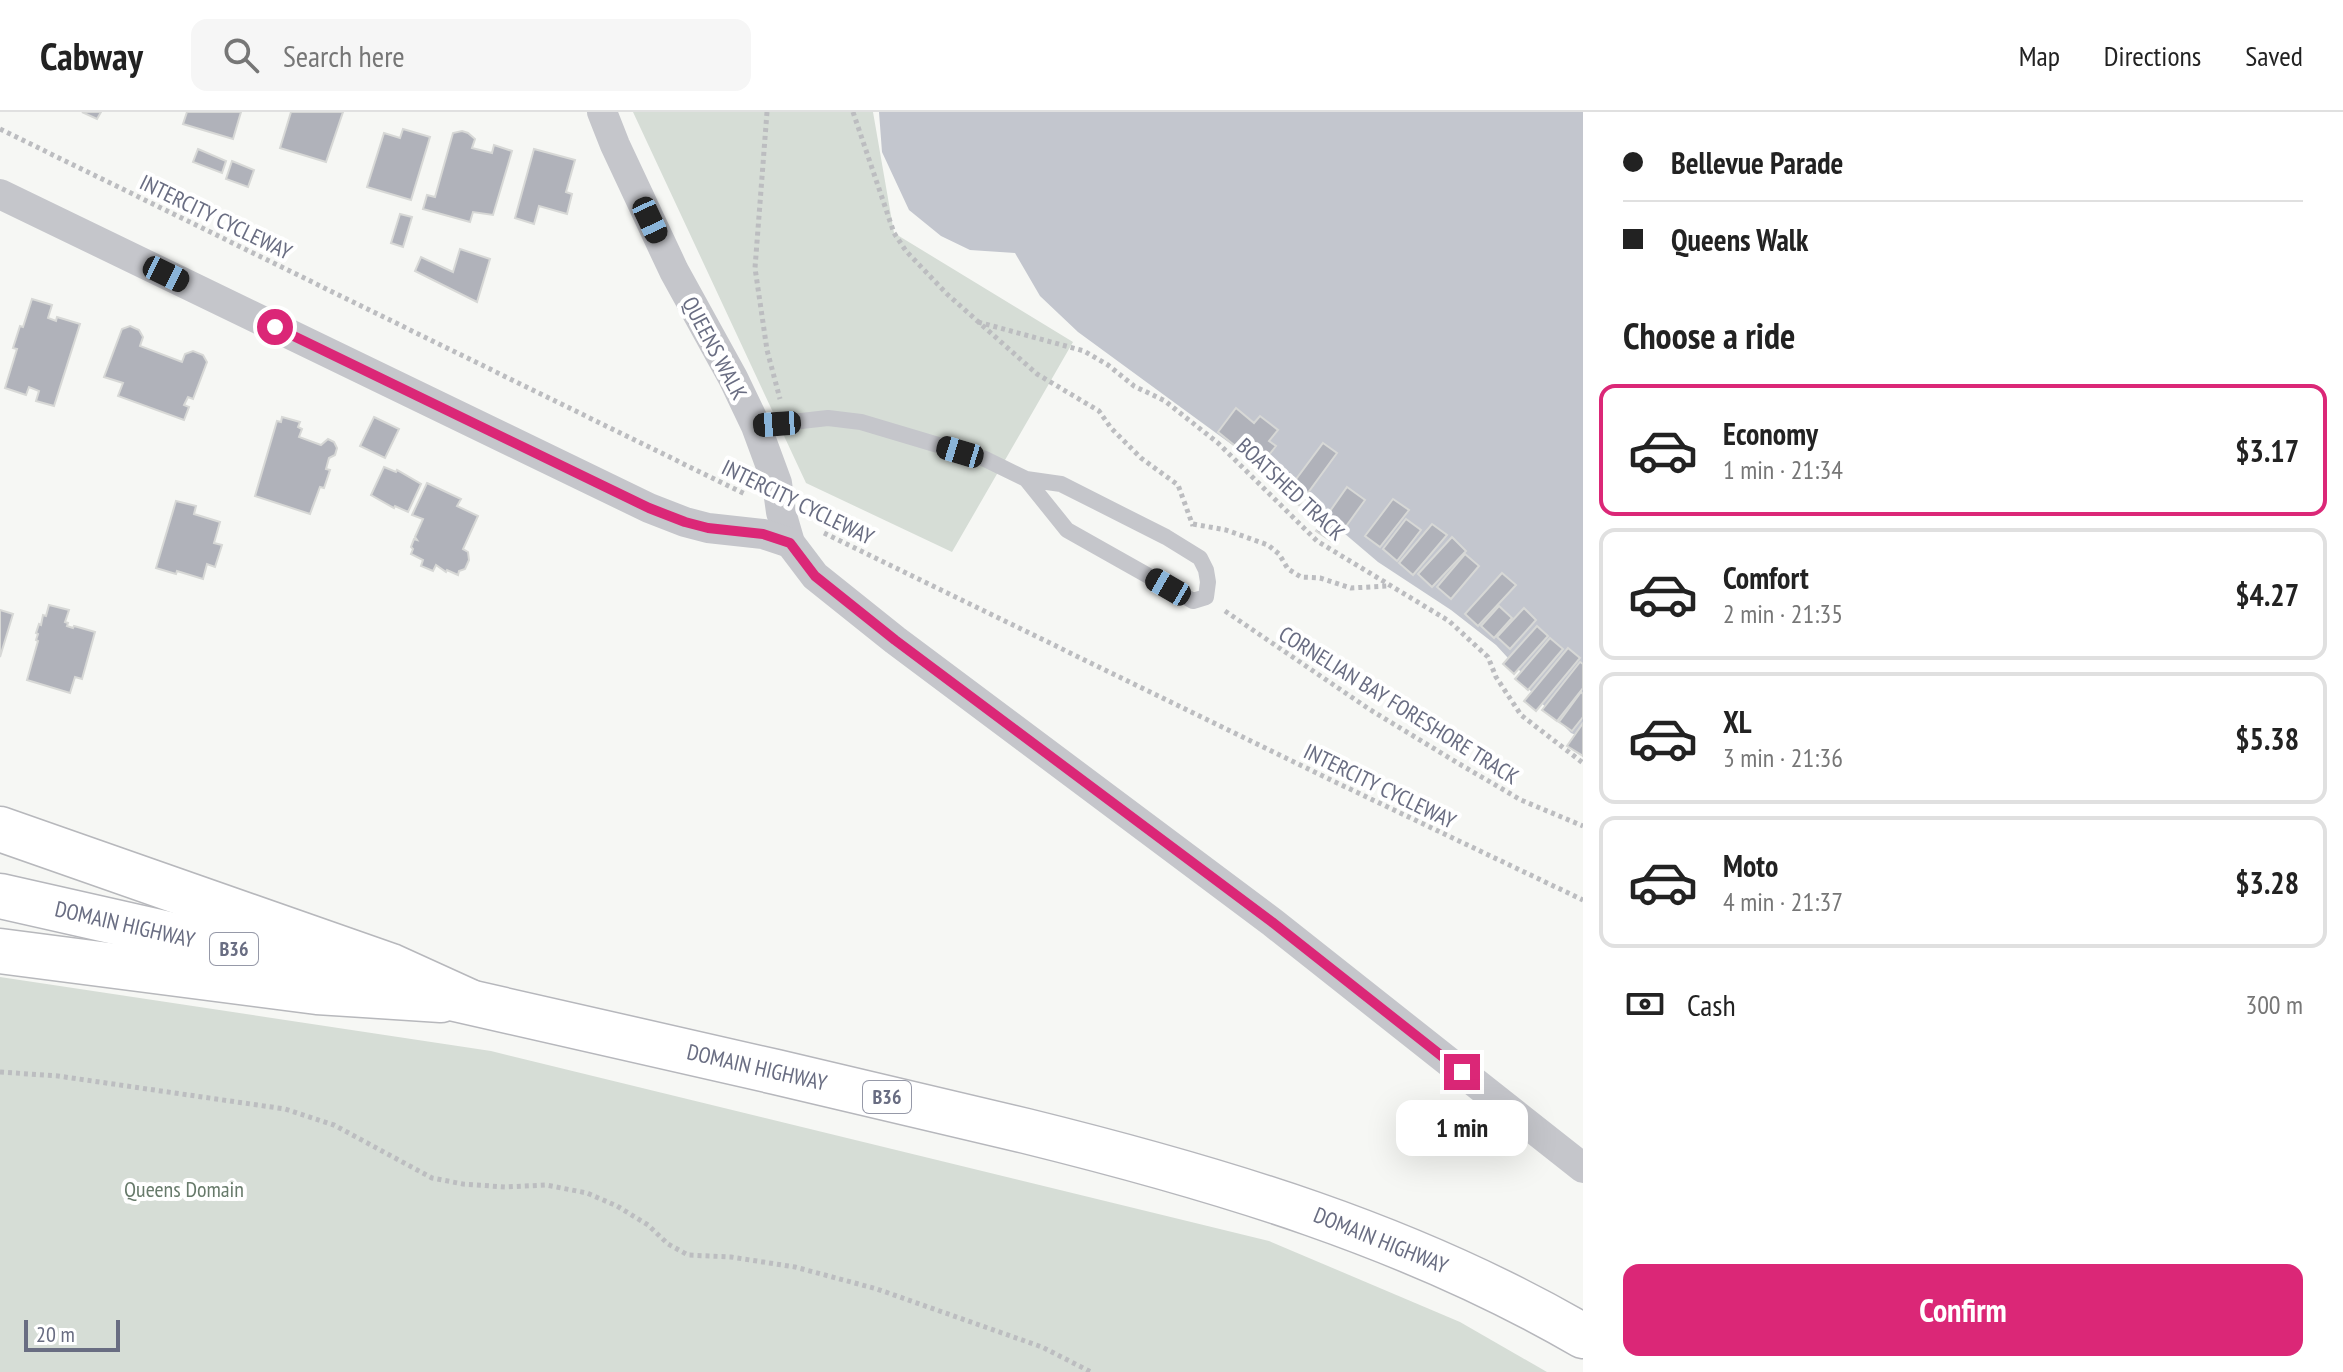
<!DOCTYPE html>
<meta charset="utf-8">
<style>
body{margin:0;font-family:"PT Sans Narrow",sans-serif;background:#f6f6f6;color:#222;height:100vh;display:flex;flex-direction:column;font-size:30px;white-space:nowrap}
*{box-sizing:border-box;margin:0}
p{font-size:26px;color:#767676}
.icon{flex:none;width:44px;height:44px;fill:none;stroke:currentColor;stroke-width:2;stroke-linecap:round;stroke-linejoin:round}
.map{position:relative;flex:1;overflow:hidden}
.details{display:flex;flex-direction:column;background:#fff;width:760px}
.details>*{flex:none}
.top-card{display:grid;align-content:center;height:176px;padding:0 40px;background:#fff}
.scale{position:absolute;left:24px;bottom:20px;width:96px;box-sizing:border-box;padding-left:8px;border:4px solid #696d82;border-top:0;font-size:22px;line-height:28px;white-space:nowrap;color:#696d82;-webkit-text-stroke:6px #fff;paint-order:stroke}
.end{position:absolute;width:36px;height:36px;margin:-18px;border:10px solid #db2777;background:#fff;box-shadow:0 0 0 4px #fff}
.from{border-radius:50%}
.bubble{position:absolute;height:56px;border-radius:16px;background:#fff;box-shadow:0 8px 32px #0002;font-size:26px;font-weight:600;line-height:56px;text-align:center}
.car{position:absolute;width:24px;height:48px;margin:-24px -12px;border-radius:10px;box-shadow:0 0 6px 2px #0007;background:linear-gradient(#222 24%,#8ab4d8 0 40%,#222 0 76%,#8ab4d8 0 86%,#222 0)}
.top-card b{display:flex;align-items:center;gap:28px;height:76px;font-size:30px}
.top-card b+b{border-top:2px solid #e0e0e0}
.top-card i{width:20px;height:20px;background:#222}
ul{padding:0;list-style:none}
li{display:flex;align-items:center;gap:24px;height:132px;margin:0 16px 12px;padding:0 24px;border:4px solid #e0e0e0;border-radius:16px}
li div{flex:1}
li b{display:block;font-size:30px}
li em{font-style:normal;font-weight:600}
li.active{border-color:#db2777}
li>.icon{width:72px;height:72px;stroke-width:1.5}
h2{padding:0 40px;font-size:36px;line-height:96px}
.pay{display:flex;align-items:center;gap:20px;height:88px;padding:0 40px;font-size:30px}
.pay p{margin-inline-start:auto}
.primary-button{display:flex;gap:16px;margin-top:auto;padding:16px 40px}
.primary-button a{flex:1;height:92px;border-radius:16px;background:#db2777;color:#fff;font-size:32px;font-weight:600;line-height:92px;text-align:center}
header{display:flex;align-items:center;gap:48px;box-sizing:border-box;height:112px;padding:0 40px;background:#fff;border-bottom:2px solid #e0e0e0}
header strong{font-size:38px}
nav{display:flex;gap:44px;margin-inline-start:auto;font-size:28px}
.search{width:560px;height:72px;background:#f6f6f6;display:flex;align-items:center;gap:20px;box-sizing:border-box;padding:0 28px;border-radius:16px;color:#767676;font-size:30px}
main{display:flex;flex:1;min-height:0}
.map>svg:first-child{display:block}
</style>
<header>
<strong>Cabway</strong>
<div class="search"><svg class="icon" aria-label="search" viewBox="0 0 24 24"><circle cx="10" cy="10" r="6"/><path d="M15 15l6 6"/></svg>Search here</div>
<nav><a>Map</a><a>Directions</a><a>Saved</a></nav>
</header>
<main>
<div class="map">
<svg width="1583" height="1260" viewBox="0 0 1583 1260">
<rect width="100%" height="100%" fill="#f6f7f4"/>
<!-- green -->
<g fill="#d6ddd6">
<polygon points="633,0 873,0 894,121 1073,230 952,440 806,371"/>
<polygon points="0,865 491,939 1269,1129 1460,1210 1547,1260 0,1260"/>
</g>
<!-- water -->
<polygon fill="#c3c6ce" points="879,0 1583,0 1583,626 1571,621 1549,599 1527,575 1520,559 1496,533 1451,498 1378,450 1291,376 1078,220 1040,184 1015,141 970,138 941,124 909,98 882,40"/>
<!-- building -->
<g fill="#b0b2ba" stroke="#d7d8d6" stroke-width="2">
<polygon points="82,0 101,0 97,7"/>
<polygon points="187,0 241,0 233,27 183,12"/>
<polygon points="291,0 343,0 326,50 280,36"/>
<polygon points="403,17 430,25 411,88 367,75 384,21 400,26"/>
<polygon points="462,19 468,21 475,27 472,36 492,41 494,33 512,39 493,103 473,100 470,110 423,97 427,83 435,85 453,21"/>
<polygon points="198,37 226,49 222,61 193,50"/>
<polygon points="534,37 575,48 566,80 572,82 567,102 539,94 534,112 515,106"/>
<polygon points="232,49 254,58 248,75 226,67"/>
<polygon points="400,102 412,105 403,135 391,131"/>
<polygon points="460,137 490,147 477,190 415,159 421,145 453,160"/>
<polygon points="32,187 52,193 48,206 56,209 57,205 80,212 54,294 36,289 39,279 29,275 26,283 5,276 17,237 13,236 20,214 23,215"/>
<polygon points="130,214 139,218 143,225 140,234 182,250 185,242 193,239 203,243 207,250 193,287 188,285 184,293 189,295 184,308 118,284 123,271 104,265 122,217"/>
<polygon points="1236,296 1254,311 1260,304 1278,318 1269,329 1276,334 1260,354 1218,320"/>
<polygon points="282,305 300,310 298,315 302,317 299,325 321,333 328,327 334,330 337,336 335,343 329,346 326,357 330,358 324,376 320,375 310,402 255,384 277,309 281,310"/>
<polygon points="374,305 399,317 385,346 360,334"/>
<polygon points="1323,331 1337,341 1299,393 1285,382"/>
<polygon points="384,355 396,360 397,358 421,372 408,400 395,394 394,396 371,383"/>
<polygon points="427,371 461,387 457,394 478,404 463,437 468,440 469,448 465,457 459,459 458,463 447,458 446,460 436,453 433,459 421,454 423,448 411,442 413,437 411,435 414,427 417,428 415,425 423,407 412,403"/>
<polygon points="1347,375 1365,388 1334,431 1316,419"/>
<polygon points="1393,387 1409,398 1380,435 1365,424"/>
<polygon points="176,389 196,394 194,402 220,410 214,431 222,433 215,455 207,452 203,467 177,459 176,462 156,456"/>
<polygon points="1406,407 1421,418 1397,449 1383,437"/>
<polygon points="1432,412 1447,423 1413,463 1399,451"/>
<polygon points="1452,425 1466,439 1432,475 1418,462"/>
<polygon points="1465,442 1479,454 1451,487 1437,475"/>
<polygon points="1502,461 1516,473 1478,514 1465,502"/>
<polygon points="49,493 69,498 65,510 68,511 67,514 73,516 74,514 95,520 82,567 75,565 70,581 27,568 38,529 36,528 38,522 36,521 39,512 41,513 43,503 46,504"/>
<polygon points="1499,494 1512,506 1494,526 1481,514"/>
<polygon points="1524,496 1536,508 1510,537 1497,525"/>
<polygon points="0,498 13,502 0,545"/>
<polygon points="1537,514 1548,524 1514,562 1503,552"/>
<polygon points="1550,526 1563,537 1528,578 1515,567"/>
<polygon points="1568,536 1580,546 1536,599 1524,589"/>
<polygon points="1580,550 1583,552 1583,576 1557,609 1542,598"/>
<polygon points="1581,580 1583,582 1583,605 1572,619 1559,610"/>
<polygon points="1583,611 1583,644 1567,634"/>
</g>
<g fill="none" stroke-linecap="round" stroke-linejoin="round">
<defs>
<path id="primary" d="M 0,784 C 259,842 517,901 776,960 C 859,979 942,999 1026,1019 C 1220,1067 1409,1123 1583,1224"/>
<g id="trunk">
<polyline points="0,717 391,854 468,889"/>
<polyline points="0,839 317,880 441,888"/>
</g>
</defs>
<!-- primary casing -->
<use href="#primary" stroke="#b6b7bc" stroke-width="47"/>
<!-- trunk casing -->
<use href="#trunk" stroke="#b7b8bc" stroke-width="47"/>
<!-- path -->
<g stroke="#bcbdc0" stroke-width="5" stroke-dasharray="4 4" stroke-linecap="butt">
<polyline points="767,0 755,156 767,238 780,287"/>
<polyline points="853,0 894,121 906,139 947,182 1037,262 1099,299 1111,316 1141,346 1178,373 1193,414"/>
<polyline points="0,17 747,383"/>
<polyline points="978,210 1084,239 1108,253 1134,274 1165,289 1218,331 1317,429 1449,509 1488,545 1496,565 1521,603 1583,651"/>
<polyline points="1193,412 1226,418 1268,433 1279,442 1288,457 1301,465 1320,466 1351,476 1388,474"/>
<polyline points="824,421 1331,668 1583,788"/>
<polyline points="1225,499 1369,597 1456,650 1521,688 1583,714"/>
<polyline points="0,960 58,964 285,997 334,1013 432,1066 463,1072 505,1075 546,1073 587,1081 617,1094 648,1113 668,1132 688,1143 731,1145 795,1155 877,1177 1042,1235 1091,1260"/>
</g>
<!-- service -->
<polyline stroke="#c5c6cb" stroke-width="16" points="756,314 828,306 861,310 985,347 1026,367 1061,372 1166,425 1200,446 1206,458 1208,470 1206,485 1193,489 1067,418 1026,367"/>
<!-- minor -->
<g stroke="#c5c6cb" stroke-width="30">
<polyline points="602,0 615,33 674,159 733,266 756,314 777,371 781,400 790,431 815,464 895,528 1272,810 1583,1056"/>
<polyline points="0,82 649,396 685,410 708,416 763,422 790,431"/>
</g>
<!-- primary -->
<use href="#primary" stroke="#fff" stroke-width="44"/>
<!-- trunk -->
<use href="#trunk" stroke="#fff" stroke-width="44"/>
</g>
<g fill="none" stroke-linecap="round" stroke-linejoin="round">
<!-- route -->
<polyline stroke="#db2777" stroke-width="10" points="275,215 649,396 685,410 708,416 763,422 790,431 815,464 895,528 1272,810 1462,960"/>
</g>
<g text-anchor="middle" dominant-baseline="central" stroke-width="8" stroke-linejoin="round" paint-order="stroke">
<!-- shield labels -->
<g fill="#fff" stroke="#9699a8" stroke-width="2">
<rect x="210" y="821" width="48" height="32" rx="6"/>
<rect x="863" y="969" width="48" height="32" rx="6"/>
</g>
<g font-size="20" font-weight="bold" fill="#696d82">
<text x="234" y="837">B36</text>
<text x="887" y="985">B36</text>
</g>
<!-- street labels -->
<g font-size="22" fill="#696d82" stroke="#fff">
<text transform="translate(216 105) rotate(26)">INTERCITY CYCLEWAY</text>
<text transform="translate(715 236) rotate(62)">QUEENS WALK</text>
<text transform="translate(1291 377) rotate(43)">BOATSHED TRACK</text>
<text transform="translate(798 390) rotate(26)">INTERCITY CYCLEWAY</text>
<text transform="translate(1399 593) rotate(32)">CORNELIAN BAY FORESHORE TRACK</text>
<text transform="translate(1380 674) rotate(26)">INTERCITY CYCLEWAY</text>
<text transform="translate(125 812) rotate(13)">DOMAIN HIGHWAY</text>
<text transform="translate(757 955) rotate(13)">DOMAIN HIGHWAY</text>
<text transform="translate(1381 1128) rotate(22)">DOMAIN HIGHWAY</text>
</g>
<!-- park labels -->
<g font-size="22" fill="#677a6a" stroke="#fff">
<text x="184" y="1077">Queens Domain</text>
</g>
</g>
</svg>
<div class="scale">20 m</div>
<i class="end from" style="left:275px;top:215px"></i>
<i class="end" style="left:1462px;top:960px"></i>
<div class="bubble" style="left:1396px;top:988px;width:132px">1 min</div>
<i class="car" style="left:650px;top:108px;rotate:155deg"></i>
<i class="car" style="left:166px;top:162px;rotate:116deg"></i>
<i class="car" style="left:777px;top:312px;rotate:266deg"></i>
<i class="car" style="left:960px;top:340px;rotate:287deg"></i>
<i class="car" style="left:1168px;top:475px;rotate:300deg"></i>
</div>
<section class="details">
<div class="top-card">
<b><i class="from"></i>Bellevue Parade</b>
<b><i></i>Queens Walk</b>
</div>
<h2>Choose a ride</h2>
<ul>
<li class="active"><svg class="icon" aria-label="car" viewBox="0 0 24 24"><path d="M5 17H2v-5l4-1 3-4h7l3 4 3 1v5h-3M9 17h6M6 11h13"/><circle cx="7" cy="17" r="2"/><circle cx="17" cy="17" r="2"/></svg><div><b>Economy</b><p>1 min · 21:34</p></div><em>$3.17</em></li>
<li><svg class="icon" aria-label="car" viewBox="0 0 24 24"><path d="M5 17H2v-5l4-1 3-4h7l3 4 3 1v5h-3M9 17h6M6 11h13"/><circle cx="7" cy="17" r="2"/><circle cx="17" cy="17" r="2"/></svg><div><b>Comfort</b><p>2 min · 21:35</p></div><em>$4.27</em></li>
<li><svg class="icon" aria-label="car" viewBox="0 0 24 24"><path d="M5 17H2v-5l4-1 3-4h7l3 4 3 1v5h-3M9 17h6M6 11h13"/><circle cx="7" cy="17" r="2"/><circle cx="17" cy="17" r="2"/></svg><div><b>XL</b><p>3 min · 21:36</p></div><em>$5.38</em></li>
<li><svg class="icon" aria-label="car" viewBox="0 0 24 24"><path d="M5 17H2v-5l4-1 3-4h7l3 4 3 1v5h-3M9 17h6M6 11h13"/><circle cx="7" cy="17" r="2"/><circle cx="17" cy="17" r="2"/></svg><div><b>Moto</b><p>4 min · 21:37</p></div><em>$3.28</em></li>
</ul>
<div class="pay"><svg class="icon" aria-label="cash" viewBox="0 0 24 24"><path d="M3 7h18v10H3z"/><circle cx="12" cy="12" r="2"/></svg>Cash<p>300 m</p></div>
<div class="primary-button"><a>Confirm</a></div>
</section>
</main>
